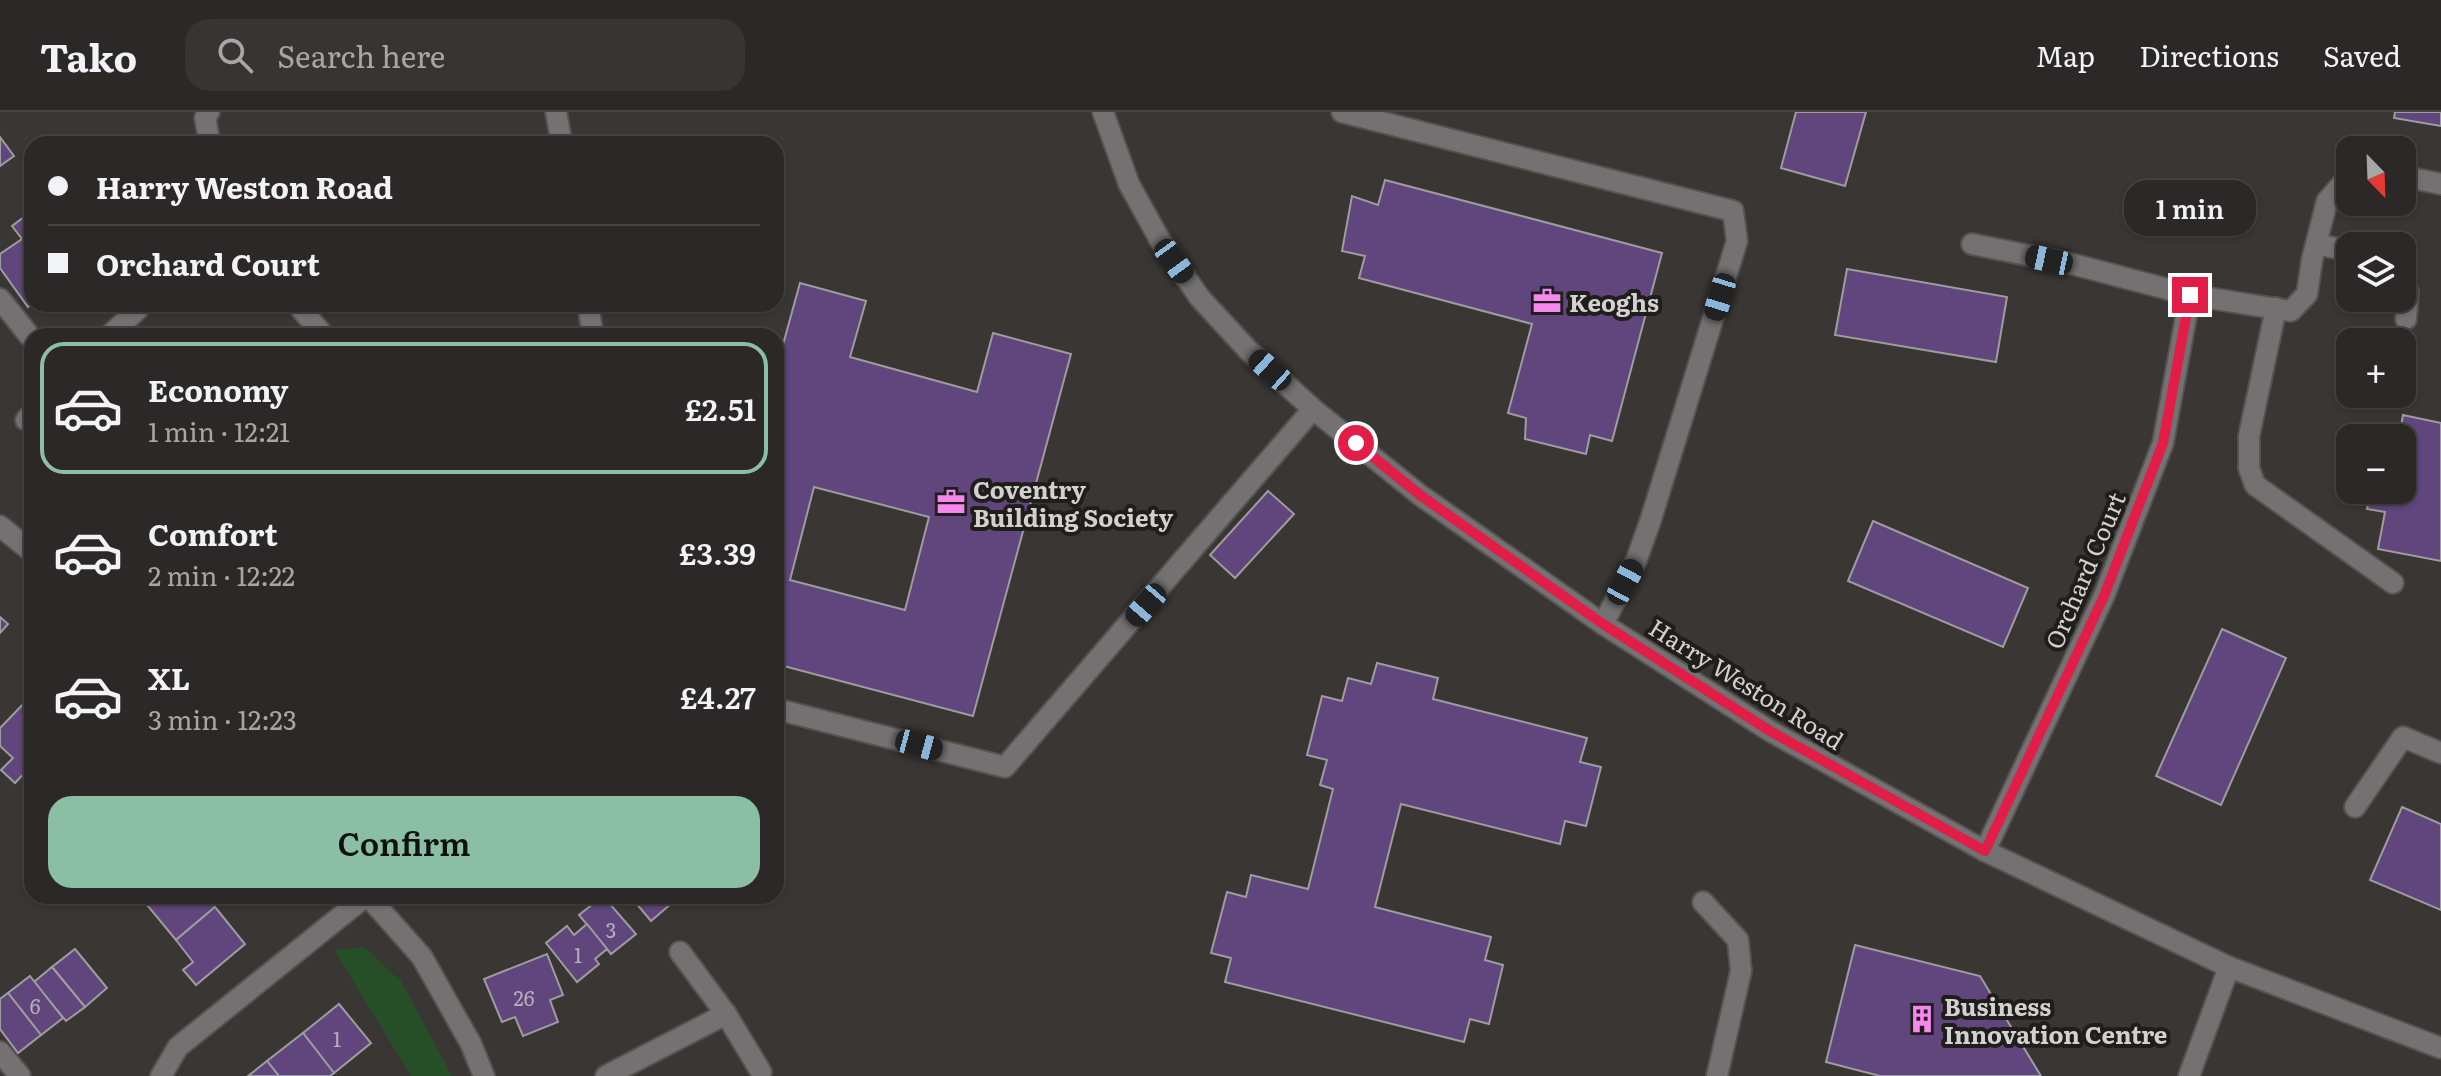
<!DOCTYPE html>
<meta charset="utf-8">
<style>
body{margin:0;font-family:Literata,serif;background:#373433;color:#f1f3f6;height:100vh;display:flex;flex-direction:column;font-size:30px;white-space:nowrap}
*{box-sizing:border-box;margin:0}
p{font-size:26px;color:#a6a6a7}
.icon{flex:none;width:44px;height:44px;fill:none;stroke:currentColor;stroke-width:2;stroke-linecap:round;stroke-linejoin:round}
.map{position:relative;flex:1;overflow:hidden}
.drawer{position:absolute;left:24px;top:216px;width:760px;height:576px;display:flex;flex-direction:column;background:#2b2827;border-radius:24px;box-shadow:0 2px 6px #0004,0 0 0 2px #474444}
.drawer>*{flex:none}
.guide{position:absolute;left:24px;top:24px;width:760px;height:176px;border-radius:24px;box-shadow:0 2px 6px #0004,0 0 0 2px #474444;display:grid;align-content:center;height:176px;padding:0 24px;background:#2b2827}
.needle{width:52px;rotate:157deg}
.controls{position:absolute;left:2336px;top:24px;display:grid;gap:16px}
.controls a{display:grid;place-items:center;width:80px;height:80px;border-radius:16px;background:#2b2827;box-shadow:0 2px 6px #0004,0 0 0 2px #474444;font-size:40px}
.end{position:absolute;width:36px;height:36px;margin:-18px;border:10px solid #e11d48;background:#fff;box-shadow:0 0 0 4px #fff}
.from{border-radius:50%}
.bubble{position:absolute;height:56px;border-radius:24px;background:#2b2827;box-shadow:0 2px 6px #0004,0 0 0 2px #474444;font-size:26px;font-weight:600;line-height:56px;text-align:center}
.car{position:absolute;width:24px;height:48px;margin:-24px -12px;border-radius:10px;box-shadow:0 0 6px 2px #0007;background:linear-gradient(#222 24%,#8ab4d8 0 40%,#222 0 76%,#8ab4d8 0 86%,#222 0)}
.guide b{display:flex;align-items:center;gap:28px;height:76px;font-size:30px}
.guide b+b{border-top:2px solid #474444}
.guide i{width:20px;height:20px;background:#f1f3f6}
ul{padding:14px 0 0;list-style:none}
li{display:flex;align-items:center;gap:24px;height:132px;margin:0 16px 12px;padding:0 8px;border:4px solid transparent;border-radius:24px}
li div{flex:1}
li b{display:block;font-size:30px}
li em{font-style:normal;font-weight:600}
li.selected{border-color:#8abfa5}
li>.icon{width:72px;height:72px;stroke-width:1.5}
.button{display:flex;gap:16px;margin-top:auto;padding:16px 24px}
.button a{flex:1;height:92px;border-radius:24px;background:#8abfa5;color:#111;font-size:32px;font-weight:600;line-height:92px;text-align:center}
header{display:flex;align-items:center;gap:48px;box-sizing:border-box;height:112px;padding:0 40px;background:#2b2827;border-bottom:2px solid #474444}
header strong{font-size:38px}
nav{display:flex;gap:44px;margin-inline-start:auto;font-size:28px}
.search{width:560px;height:72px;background:#373433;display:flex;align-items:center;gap:20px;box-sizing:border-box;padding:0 28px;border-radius:24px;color:#a6a6a7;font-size:30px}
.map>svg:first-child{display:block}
</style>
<header>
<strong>Tako</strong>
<div class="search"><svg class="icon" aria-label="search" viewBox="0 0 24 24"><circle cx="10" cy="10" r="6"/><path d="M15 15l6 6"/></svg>Search here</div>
<nav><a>Map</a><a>Directions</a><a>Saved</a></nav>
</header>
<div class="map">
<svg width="2441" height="964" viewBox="0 0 2441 964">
<rect width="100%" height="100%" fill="#393634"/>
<!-- green -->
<polygon fill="#264f28" points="364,835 401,869 452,964 411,964 334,838"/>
<!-- building -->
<g fill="#60467c" stroke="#9d9c9f" stroke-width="2" fill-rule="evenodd">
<polygon points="1796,0 1866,0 1845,74 1781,56"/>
<polygon points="2395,0 2441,0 2441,14 2394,6"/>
<polygon points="0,25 14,44 0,54"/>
<polygon points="1385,68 1662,141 1612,329 1590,323 1586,342 1525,327 1526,306 1508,301 1532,212 1359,166 1365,144 1342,139 1352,84 1378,93"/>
<polygon points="28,102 32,107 32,192 28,195 0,156 0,142 22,127 12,114"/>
<polygon points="1847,157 2007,185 1996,250 1835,223"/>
<path d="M 800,171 L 866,189 L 850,245 L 977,280 L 993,221 L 1071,242 L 973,604 L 776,552 L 776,258 ZM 814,375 L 929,405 L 905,498 L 790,468 Z"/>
<polygon points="2403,303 2441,311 2441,449 2378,437 2385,400 2367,397 2371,378 2402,378 2402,326 2399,326"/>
<polygon points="1268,379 1294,402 1235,466 1210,443"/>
<polygon points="1873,409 2028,476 2003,535 1848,469"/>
<polygon points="0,505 8,512 0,521"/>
<polygon points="2222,517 2286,546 2221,693 2156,664"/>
<polygon points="1377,551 1438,566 1433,587 1587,626 1580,650 1601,655 1586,714 1565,709 1560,732 1401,692 1375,795 1491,825 1485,848 1503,853 1489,912 1470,907 1464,930 1225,870 1231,846 1211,841 1227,780 1246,785 1251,763 1308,777 1333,677 1320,673 1327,648 1307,643 1322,584 1342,589 1348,566 1371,572"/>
<polygon points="32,583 32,653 15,671 1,658 13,646 0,634 0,616"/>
<polygon points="2402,695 2441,712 2441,798 2370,768"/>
<polygon points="140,784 158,784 147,793"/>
<polygon points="158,784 206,784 215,795 176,828 147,793"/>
<polygon points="603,784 636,822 611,842 579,803"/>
<polygon points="630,784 678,784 679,785 651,809"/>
<polygon points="215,795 245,832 196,873 183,858 193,850 176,828"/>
<polygon points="587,812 607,837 595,847 599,852 577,870 546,831 567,814 574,823"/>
<polygon points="1855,833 1980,864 2041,964 1880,964 1826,950"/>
<polygon points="75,837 107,876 85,895 52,855"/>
<polygon points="547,842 563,883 550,888 558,910 523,924 515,905 502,910 484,867"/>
<polygon points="52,855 85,895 66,909 34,870"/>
<polygon points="30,864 63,906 41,923 8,881"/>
<polygon points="8,881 41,923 18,941 0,917 0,887"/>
<polygon points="339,892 371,931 334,961 303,921"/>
<polygon points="303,921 334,961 330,964 279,964 267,949"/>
<polygon points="267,949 279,964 248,964"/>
</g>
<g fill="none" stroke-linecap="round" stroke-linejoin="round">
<defs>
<g id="minor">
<polyline points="209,0 205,6 210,32"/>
<polyline points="556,0 562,32"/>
<polyline points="1103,0 1129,72 1161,130 1200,186 1248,238 1313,297 1420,383 1603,512 1770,619 1985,739 2229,855 2441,936"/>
<polyline points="1342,0 1733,99 1737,129 1650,410 1636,449 1603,512"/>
<polyline points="2402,64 2441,72"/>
<polyline points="1972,132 2072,152 2190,183"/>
<polyline points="2316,132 2350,139"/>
<polyline points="2402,161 2408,180 2406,207"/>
<polyline points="0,187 32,227"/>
<polyline points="297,192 324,224"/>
<polyline points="588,192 593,224"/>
<polyline points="2276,196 2249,324 2249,356 2255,373 2393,471"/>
<polyline points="109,224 138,197"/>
<polyline points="26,308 32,301"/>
<polyline points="0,414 32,440"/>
<polyline points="776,597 1005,655 1313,297"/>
<polyline points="2355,695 2403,625 2441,641"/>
<polyline points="1985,739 2104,484 2163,331 2190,183 2291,199 2307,182 2312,148 2327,89 2343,71 2350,67"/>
<polyline points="368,784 422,845 471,932 484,964"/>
<polyline points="1703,790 1738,828 1741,859 1717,964"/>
<polyline points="680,840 726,902 761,960"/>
<polyline points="0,940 20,964"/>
<polyline points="161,964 178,935 366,784"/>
<polyline points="606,964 726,902"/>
<polyline points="2189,964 2229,855"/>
</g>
</defs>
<!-- minor casing -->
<use href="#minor" stroke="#555250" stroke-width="24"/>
<!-- minor -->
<use href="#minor" stroke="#737172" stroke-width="20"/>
</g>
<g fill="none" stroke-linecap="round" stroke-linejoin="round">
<!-- route -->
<polyline stroke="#e11d48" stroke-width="10" points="1356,331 1420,383 1603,512 1770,619 1985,739 2104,484 2163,331 2190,183"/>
</g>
<!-- icons -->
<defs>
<symbol id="office-bare" viewBox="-9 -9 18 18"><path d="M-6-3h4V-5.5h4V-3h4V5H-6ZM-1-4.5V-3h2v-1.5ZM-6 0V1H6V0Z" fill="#f688ed" stroke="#1f1e1d" stroke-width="2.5" paint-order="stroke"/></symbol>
<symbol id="building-bare" viewBox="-9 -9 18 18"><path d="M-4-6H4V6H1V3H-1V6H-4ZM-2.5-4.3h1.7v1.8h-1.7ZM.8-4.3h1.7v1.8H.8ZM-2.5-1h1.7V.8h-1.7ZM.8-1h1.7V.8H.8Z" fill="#f688ed" stroke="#1f1e1d" stroke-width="2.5" paint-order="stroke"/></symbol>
</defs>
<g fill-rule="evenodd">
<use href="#office-bare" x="1527" y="169" width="40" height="40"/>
<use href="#office-bare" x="931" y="370" width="40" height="40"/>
<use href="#building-bare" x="1902" y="887" width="40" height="40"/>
</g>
<g text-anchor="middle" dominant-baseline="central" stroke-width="8" stroke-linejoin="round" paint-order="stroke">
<!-- number labels -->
<g font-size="20" fill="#b6aebb">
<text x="611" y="817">3</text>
<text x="578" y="842">1</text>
<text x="524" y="885">26</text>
<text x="35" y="893">6</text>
<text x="337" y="926">1</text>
</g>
<!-- poi labels -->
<g font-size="24" font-weight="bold" fill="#d3d1d0" stroke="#1f1e1d" text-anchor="start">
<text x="1569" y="189">Keoghs</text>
<text x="973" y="376">Coventry<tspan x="973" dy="28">Building Society</tspan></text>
<text x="1944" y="893">Business<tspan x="1944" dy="28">Innovation Centre</tspan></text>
</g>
<!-- street labels -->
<g font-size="24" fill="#d3d1d0" stroke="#1f1e1d">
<text transform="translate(2084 458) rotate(-67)">Orchard Court</text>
<text transform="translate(1747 571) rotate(32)">Harry Weston Road</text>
</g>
</g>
</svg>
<div class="controls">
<a><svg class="needle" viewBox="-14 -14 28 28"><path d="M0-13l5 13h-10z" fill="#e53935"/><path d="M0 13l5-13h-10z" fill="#a6a6a7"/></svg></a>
<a><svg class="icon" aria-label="layers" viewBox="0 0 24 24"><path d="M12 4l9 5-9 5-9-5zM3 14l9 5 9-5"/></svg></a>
<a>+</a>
<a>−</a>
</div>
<i class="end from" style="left:1356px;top:331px"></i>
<i class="end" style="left:2190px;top:183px"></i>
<div class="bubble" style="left:2124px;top:68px;width:132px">1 min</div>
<i class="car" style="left:2049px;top:148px;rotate:282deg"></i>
<i class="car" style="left:1174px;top:149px;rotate:144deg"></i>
<i class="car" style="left:1720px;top:185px;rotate:197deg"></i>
<i class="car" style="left:1270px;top:258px;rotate:312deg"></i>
<i class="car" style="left:1625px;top:470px;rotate:28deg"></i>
<i class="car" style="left:1146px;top:493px;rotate:221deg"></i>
<i class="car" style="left:919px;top:633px;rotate:105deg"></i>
<div class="guide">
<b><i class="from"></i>Harry Weston Road</b>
<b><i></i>Orchard Court</b>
</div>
<section class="drawer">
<ul>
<li class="selected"><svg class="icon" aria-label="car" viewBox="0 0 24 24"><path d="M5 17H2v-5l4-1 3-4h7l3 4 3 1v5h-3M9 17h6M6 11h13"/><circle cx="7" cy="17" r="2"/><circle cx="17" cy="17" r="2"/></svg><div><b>Economy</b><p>1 min · 12:21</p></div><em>£2.51</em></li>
<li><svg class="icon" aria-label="car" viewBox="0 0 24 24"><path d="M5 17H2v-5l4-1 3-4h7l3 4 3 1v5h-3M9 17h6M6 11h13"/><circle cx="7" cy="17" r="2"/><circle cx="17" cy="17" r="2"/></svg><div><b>Comfort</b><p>2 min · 12:22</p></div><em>£3.39</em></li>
<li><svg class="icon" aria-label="car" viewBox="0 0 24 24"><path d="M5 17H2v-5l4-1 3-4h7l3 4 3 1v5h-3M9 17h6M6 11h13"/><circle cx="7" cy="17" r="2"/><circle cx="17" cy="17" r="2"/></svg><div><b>XL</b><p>3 min · 12:23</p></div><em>£4.27</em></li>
</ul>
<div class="button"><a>Confirm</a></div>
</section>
</div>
